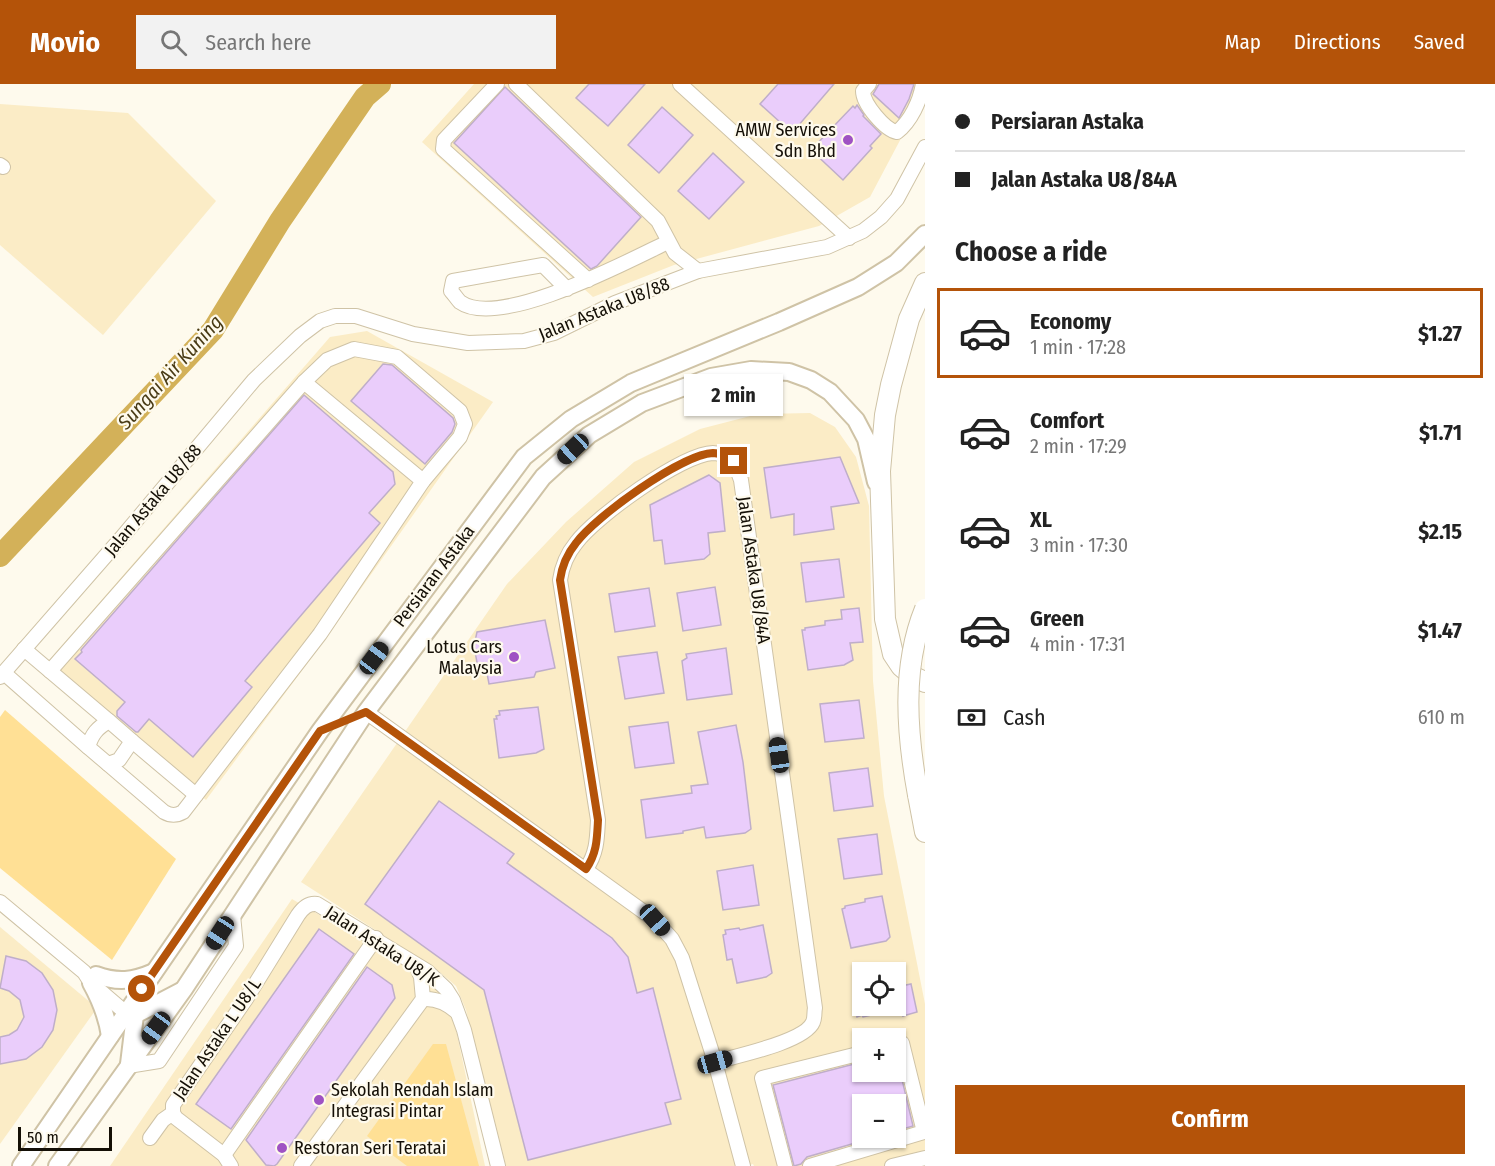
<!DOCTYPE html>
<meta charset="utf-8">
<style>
body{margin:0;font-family:"Fira Sans Condensed",sans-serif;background:#f2f2f2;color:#222;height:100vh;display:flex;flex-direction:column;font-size:22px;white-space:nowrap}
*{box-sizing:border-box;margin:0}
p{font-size:20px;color:#767676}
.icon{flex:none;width:33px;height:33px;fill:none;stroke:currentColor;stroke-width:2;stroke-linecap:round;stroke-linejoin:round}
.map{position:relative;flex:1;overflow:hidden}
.drawer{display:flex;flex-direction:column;background:#fff;width:570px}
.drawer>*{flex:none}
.guide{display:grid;align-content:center;height:132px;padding:0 30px;background:#fff}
.tools{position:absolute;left:852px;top:878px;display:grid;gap:12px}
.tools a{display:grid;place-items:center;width:54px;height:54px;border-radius:0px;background:#fff;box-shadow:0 2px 4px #0004;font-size:30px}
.scale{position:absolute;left:18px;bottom:15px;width:94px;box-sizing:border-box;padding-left:6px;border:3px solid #140f06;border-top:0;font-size:16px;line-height:21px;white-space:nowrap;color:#140f06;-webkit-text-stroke:4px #fefaed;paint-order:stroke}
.end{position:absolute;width:27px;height:27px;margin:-14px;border:8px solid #b45309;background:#fff;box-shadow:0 0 0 3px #fff}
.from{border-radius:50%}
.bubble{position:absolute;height:42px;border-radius:0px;background:#fff;box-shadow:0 2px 4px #0004;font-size:20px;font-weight:700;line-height:42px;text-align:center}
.car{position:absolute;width:18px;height:36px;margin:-18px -9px;border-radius:8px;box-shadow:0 0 4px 2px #0007;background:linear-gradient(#222 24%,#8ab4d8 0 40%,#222 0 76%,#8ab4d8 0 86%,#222 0)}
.guide b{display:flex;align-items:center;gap:21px;height:57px;font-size:22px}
.guide b+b{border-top:2px solid #e0e0e0}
.guide i{width:15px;height:15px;background:#222}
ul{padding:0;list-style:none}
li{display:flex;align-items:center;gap:18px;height:90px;margin:0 12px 9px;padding:0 18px;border:3px solid transparent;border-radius:0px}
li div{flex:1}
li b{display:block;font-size:22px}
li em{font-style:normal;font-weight:700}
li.active{border-color:#b45309}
li>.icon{width:54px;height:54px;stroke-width:1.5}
h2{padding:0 30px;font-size:27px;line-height:72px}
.pay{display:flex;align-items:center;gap:15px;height:66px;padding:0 30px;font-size:22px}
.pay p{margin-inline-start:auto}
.action{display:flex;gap:12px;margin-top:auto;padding:12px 30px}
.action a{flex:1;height:69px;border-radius:0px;background:#b45309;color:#fff;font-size:24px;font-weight:700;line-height:69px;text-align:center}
header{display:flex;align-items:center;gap:36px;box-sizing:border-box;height:84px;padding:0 30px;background:#b45309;color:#fff}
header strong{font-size:28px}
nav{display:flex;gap:33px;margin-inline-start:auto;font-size:21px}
.search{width:420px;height:54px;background:#f2f2f2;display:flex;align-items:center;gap:15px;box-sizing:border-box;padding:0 21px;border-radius:0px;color:#767676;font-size:22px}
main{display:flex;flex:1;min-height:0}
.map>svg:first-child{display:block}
</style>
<header>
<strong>Movio</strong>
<div class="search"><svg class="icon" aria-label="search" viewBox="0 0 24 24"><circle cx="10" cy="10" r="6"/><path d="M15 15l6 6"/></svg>Search here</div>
<nav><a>Map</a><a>Directions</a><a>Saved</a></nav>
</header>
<main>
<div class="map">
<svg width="925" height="1082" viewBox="0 0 925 1082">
<rect width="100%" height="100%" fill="#fefaed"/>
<!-- built -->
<g fill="#fbecc6" fill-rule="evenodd">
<polygon points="474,0 925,0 925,9 870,113 819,142 674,181 593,213 422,58"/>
<polygon points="0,20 128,29 216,117 103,251 0,161"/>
<polygon points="367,247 493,318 326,554 206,716 46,580 330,253"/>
<path d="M 810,329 L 835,343 L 856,373 L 869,422 L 873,597 L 884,712 L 925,920 L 925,1082 L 754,1082 L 753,1080 L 745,1082 L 506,1082 L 466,926 L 456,902 L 436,885 L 301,798 L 507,500 L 566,438 L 634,378 L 700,345 L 758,330 ZM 862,888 L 896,888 L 896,921 L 862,921 ZM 862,954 L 896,954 L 896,987 L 862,987 ZM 862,1020 L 896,1020 L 896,1053 L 862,1053 Z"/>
<polygon points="292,815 436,899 444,909 454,936 485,1082 110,1082"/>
<polygon points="0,843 97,924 0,1060"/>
</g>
<!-- green -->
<g fill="#ffe095">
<polygon points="5,626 176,775 112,876 0,784 0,633"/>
<polygon points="433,960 446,960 479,1082 407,1082 367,1052"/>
</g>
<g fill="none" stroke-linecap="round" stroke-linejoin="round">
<!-- river -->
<polyline stroke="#d3b159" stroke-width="22" points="0,472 213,246 280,137 365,13 380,0"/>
</g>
<!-- building -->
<g fill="#eacdfb" stroke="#bfaec9" stroke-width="1.5">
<polygon points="589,0 645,0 608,42 576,14"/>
<polygon points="778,0 834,0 792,49 760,20"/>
<polygon points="879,0 914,0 909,15 899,34 873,10"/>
<polygon points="505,3 641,133 597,182 591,185 454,59"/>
<polygon points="857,21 864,31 863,32 881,50 870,62 872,64 843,96 811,66 853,22 855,24"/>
<polygon points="662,23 693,51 659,89 628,61"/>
<polygon points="713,69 744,98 709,135 678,107"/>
<polygon points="383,280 392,281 453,334 455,340 452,348 425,380 351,317"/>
<polygon points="304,311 393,388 395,400 369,429 380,439 245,597 252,603 193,673 149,635 138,648 136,648 117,632 117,627 125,618 75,575 82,568 81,566"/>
<polygon points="840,373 859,419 831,423 834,445 794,451 794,430 771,434 764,384"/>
<polygon points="709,391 720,399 725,447 708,449 710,470 704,475 665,480 662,456 654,457 650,421"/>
<polygon points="839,475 844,513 806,518 801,479"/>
<polygon points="715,503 721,541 683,547 677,509"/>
<polygon points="649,504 655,542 615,548 609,510"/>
<polygon points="859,524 863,558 850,559 853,576 844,581 808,586 802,546 805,546 805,544 825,541 825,537 842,535 841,526"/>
<polygon points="545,536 555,584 536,588 534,593 489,600 486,584 478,584 474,562 477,548"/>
<polygon points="726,564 732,610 687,616 682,577 687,574 686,570"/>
<polygon points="657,568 664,609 625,615 618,573"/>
<polygon points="859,616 864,654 825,658 820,620"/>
<polygon points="538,623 544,665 536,669 499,674 494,635 497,635 496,632 500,631 499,627"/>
<polygon points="668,638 674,679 635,684 629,643"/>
<polygon points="736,641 743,678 751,745 745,749 706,754 704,743 683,747 683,749 646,754 641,716 692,709 691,702 708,700 698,648"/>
<polygon points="868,684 873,722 834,727 829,689"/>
<polygon points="439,717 514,770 507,779 612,854 628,873 637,909 653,904 681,1015 665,1019 671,1040 528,1076 484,906 365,820"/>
<polygon points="877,750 882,790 844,795 838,755"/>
<polygon points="753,781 759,821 723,826 717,787"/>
<polygon points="882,812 890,853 886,857 851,864 842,825 845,824 845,822 865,818 865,815"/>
<polygon points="763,841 772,889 766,893 737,899 732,875 727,876 723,851 726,850 725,846 739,844 740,846"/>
<polygon points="319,845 354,870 231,1045 196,1020"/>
<polygon points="6,872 26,877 42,889 53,906 57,926 53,946 42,963 26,975 0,980 0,953 9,951 17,946 24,933 20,916 9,907 0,904"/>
<polygon points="367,883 392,901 395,914 277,1080 274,1082 266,1081 246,1056"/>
<polygon points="911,900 917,928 903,932 903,924 863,933 862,931 857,933 854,921 896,921 896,903"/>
<polygon points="862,978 862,987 900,987 913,1042 896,1047 896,1020 862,1020 862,1053 876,1053 807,1073 801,1080 794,1082 773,1001"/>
</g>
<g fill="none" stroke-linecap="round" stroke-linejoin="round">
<defs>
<g id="minor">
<polyline points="497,0 444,56 443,65 588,196"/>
<polyline points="516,0 658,137 675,169 698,187"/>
<polyline points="680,0 849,154"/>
<path d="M 869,0 L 863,7 C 863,20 885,46 897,48 C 911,37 920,17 923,0"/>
<polyline points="0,81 3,83"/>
<path d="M 567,205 L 543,181 L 453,197 L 451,207 C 454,210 457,215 460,218 C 499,246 628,177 668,158"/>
<polyline points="304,298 423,397"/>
<polyline points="24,565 109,637"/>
<path d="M 50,587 L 304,298 L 327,276 L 354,265 L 397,273 L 460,327 L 465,340 L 460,353 L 423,397 L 320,550 L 183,728 C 176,732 171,732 164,728 L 108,680"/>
<polyline points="4,589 88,663"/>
<polyline points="0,593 123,452 254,296 300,252 320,237 335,232 356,232 413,250 468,259 524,257 554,249 615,219 698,187 827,163 863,147 881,133 897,115 925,63"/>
<polyline points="366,628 655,836 672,855 682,874 715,978 743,1082"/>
<path d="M 109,637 L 132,657 L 119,676 L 108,680 L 88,663 C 92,650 97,644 109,637 Z"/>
<polyline points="132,657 196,711"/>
<path d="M 586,785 C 597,769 597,755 598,736 L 560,496 C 562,482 567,470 576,459 C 595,433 682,370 713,369 C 721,369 727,373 734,377 L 741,396 L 815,924 C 814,928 815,934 813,938 C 805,958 736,972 715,978"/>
<polyline points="0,818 84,888 91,899 126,929"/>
<path d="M 423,915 C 436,914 447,919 457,928"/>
<polyline points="128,982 159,977 236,862 233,831"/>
<polyline points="150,1054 163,1036 173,1029"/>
<polyline points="224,1071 376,854"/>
<path d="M 231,1082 L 224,1071 L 176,1034 L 173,1029 L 173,1021 L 246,915 L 298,831 C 303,824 308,819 317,820 L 427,887 L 446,905 L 453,916 L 464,946 L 498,1082"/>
<polyline points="301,1082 423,915 421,893 416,881"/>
<polyline points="785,1082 762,994 862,969"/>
<polyline points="810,1082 924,1048 902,959 896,961"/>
<polyline points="892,1082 925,1074"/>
</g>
<g id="major">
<path d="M 96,891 C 118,899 133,897 154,888"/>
<path d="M 91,899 C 101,917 107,932 110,952"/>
<polyline points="126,929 135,931 181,907"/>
<polyline points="129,980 135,931 131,923"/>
<polyline points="21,1082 320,647 524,373 571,335 631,299 779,238 858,203 896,179 925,150"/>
<polyline points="57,1082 184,905 366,628 543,393 589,351 642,319 711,293 751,286 789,288 811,296 830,308 856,336 866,355 876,398"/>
</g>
<g id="highway">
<polyline points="925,199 909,235 891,301 885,331 880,387 885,535 893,570 901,582 914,593 925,598"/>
<polyline points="918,711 925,748"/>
</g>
</defs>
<!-- minor casing -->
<use href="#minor" stroke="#cfc3a6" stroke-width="16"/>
<!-- major casing -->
<use href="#major" stroke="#cfc3a6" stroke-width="20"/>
<!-- highway casing -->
<use href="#highway" stroke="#cfc3a6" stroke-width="22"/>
<!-- minor -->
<use href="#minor" stroke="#fff" stroke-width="14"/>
<!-- major -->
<use href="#major" stroke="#fff" stroke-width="16"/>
<!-- highway -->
<use href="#highway" stroke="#fff" stroke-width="20"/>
<defs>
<path id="highway-bridge" d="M 918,711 C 907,651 901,584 925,525"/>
</defs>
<!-- highway-bridge casing -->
<use href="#highway-bridge" stroke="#cfc3a6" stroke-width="22" stroke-linecap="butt"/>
<!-- highway-bridge -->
<use href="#highway-bridge" stroke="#fff" stroke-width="20"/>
</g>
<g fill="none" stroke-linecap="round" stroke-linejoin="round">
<!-- route -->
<path stroke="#b45309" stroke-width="8" d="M 142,905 L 320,647 L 366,628 L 586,785 C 597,769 597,755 598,736 L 560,496 C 562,482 567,470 576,459 C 595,433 682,370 713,369 C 721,369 727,373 734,377"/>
</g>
<!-- markers -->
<g fill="#9f52c3" stroke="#fefaed" stroke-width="2">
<circle cx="848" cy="56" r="6"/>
<circle cx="514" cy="573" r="6"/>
<circle cx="319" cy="1016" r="6"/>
<circle cx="282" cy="1064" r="6"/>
</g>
<g text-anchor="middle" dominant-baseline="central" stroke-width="4.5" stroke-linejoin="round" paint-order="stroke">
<!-- poi labels -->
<g font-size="18" fill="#140f06" stroke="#fefaed" text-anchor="end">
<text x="836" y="46">AMW Services<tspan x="836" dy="21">Sdn Bhd</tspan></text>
<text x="502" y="563">Lotus Cars<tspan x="502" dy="21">Malaysia</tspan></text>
<text x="331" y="1006" text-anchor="start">Sekolah Rendah Islam<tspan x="331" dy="21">Integrasi Pintar</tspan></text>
<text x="294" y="1064" text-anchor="start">Restoran Seri Teratai</text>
</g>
<!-- street labels -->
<g font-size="18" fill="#140f06" stroke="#fefaed">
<text transform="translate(604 225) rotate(-22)">Jalan Astaka U8/88</text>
<text transform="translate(153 416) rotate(-50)">Jalan Astaka U8/88</text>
<text transform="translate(754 486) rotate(82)">Jalan Astaka U8/84A</text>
<text transform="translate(434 492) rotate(-53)">Persiaran Astaka</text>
<text transform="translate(382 862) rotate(33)">Jalan Astaka U8/K</text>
<text transform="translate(217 955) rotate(-56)">Jalan Astaka L U8/L</text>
</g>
<!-- water labels -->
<g font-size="20" font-style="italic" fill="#493b15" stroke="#fefaed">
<text transform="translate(170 288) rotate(-48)">Sungai Air Kuning</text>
</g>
</g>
</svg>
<div class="tools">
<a><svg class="icon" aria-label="locate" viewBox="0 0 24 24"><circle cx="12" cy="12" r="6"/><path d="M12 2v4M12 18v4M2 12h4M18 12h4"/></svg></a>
<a>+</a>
<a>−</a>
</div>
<div class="scale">50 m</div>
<i class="end from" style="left:142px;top:905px"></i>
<i class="end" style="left:734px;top:377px"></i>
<div class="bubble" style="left:684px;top:290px;width:99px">2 min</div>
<i class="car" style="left:573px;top:365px;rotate:227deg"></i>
<i class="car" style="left:374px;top:574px;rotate:37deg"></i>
<i class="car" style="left:779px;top:671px;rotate:352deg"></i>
<i class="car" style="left:655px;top:836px;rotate:138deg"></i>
<i class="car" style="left:220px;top:849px;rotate:213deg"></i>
<i class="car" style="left:156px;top:944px;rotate:216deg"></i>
<i class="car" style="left:715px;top:978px;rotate:74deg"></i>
</div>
<section class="drawer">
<div class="guide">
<b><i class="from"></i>Persiaran Astaka</b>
<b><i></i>Jalan Astaka U8/84A</b>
</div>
<h2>Choose a ride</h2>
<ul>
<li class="active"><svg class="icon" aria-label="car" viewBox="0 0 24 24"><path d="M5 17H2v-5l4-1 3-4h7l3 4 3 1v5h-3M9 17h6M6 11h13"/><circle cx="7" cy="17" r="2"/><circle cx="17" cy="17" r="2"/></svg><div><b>Economy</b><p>1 min · 17:28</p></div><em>$1.27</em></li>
<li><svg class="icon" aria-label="car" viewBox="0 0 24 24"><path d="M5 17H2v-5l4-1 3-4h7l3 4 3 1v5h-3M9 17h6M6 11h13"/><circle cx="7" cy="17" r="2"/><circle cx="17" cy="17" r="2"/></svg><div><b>Comfort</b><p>2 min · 17:29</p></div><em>$1.71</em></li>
<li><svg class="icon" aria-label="car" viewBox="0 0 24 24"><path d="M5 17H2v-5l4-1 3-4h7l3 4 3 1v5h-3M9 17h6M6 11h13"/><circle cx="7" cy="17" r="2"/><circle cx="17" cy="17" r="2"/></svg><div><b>XL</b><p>3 min · 17:30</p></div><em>$2.15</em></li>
<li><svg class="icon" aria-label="car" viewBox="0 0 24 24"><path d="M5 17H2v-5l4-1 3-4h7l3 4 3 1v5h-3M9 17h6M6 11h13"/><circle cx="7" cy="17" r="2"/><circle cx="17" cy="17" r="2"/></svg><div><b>Green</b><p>4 min · 17:31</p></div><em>$1.47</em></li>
</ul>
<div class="pay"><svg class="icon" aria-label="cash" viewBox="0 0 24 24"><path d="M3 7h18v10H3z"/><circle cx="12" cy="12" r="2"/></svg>Cash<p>610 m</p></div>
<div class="action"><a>Confirm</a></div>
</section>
</main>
